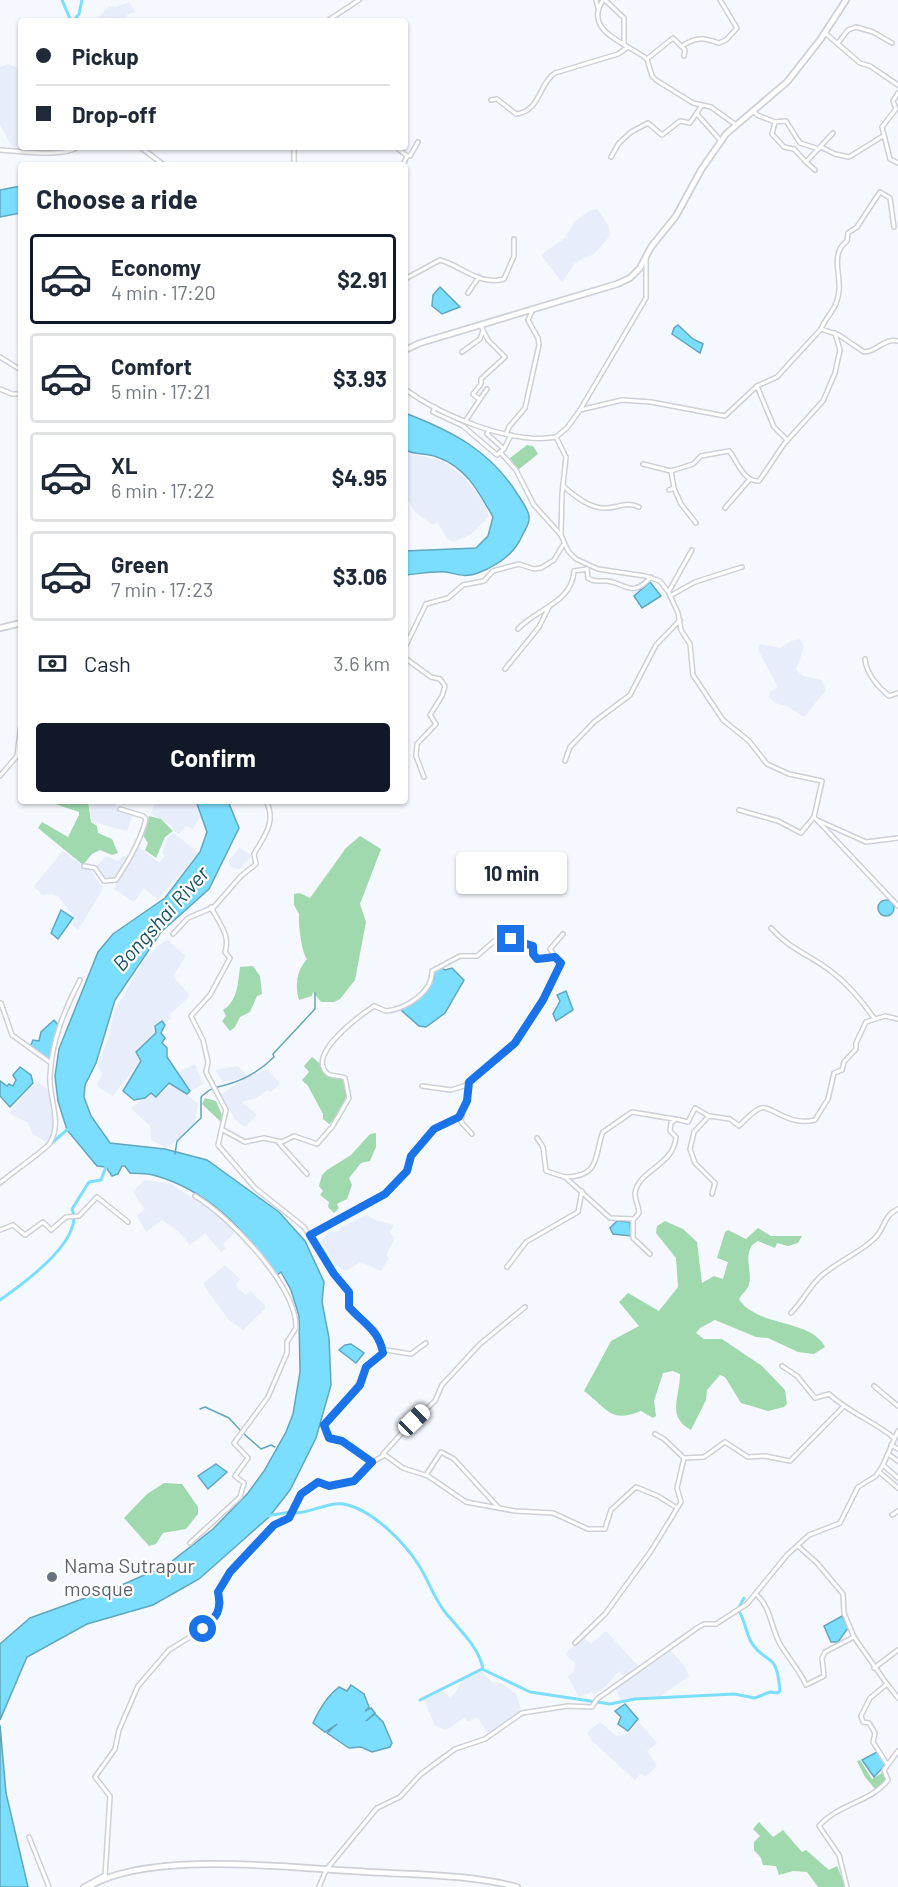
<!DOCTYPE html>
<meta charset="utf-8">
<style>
body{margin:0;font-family:Barlow,sans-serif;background:#f2f2f3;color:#1f2937;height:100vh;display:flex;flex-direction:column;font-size:22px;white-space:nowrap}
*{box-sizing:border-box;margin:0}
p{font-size:20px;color:#747a83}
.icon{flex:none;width:33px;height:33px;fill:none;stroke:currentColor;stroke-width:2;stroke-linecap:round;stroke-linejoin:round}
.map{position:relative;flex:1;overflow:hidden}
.panel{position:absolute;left:18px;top:162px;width:390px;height:642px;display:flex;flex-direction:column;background:#fff;border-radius:6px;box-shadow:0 2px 4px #0004}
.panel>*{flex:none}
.top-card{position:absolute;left:18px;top:18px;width:390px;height:132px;border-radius:6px;box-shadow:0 2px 4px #0004;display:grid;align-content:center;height:132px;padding:0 18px;background:#fff}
.end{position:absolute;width:27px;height:27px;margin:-14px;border:8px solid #1a73e8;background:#fff;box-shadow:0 0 0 3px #fff}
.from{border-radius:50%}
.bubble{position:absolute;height:42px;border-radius:6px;background:#fff;box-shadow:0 2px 4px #0004;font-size:20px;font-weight:700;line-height:42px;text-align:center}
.car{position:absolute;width:18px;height:36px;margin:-18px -9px;border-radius:8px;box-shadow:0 0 4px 2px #0007;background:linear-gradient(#fff 24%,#345 0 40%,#fff 0 76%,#345 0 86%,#fff 0)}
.top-card b{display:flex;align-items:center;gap:21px;height:57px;font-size:22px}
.top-card b+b{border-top:2px solid #e0e1e3}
.top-card i{width:15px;height:15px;background:#1f2937}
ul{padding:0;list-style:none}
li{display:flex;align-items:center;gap:18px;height:90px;margin:0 12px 9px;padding:0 6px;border:3px solid #e0e1e3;border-radius:6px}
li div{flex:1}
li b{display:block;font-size:22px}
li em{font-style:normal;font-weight:700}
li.current{border-color:#111827}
li>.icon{width:54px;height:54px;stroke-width:1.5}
h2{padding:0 18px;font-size:27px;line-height:72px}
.pay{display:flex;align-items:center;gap:15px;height:66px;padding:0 18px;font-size:22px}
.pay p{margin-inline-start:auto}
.button{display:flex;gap:12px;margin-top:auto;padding:12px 18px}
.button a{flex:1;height:69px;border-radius:6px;background:#111827;color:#fff;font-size:24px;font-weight:700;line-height:69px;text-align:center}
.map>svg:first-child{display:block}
</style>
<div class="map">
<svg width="898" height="1887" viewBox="0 0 898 1887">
<rect width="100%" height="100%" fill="#f5f8fe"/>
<!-- built -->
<g fill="#e7edfa">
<polygon points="129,2 135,12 127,15 123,21 96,21 109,6 116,7"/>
<polygon points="8,64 21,69 21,147 13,148 0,125 0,67"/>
<polygon points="597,209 609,226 610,236 594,254 575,263 562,282 541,255 565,238 574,222 589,211"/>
<polygon points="405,452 443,461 462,476 485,503 489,517 471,534 454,542 447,539 437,522 433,525 415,512 407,499 405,501"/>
<polygon points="800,639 804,647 796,670 803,676 821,680 826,690 804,717 787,706 775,703 769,697 770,692 778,687 758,650 760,644 780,648 791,641"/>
<polygon points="89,801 115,801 116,808 133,815 127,831 92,822"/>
<polygon points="156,801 195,801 200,817 193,829 186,826 179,834 174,831 172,826 151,813"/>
<polygon points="174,833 198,853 158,900 144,888 134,902 114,889 117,885 114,880 104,879 96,867 106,856 118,861 123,856 131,857 138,846 159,863 165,856 162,853 167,838"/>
<polygon points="240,847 251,856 240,869 230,867 229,861"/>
<polygon points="63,851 92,872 103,889 78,930 73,925 73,915 58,896 52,894 42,895 34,886"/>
<polygon points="167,940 186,956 173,976 190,996 170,1014 171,1018 165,1023 160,1020 153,1028 155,1033 135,1051 140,1061 113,1096 98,1087 97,1084 103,1073 97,1067 109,1037 114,1011 143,962 159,945"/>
<polygon points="195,1064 203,1084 191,1091 178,1072"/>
<polygon points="238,1066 248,1077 268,1069 280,1084 271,1092 267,1090 258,1097 242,1102 257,1115 245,1127 236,1121 221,1095 241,1081 239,1079 222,1082 215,1070"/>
<polygon points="37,1081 49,1091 51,1101 53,1129 47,1143 32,1133 28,1123 9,1113"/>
<polygon points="169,1086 182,1090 198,1104 195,1124 167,1148 151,1140 150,1126 131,1108 151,1094 157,1097"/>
<polygon points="144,1180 169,1183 212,1210 234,1233 223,1244 226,1248 221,1252 205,1233 190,1245 178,1231 162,1220 146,1232 137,1216 145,1209 133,1192"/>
<polygon points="367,1215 375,1220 394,1225 390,1233 395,1238 386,1255 389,1258 381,1271 361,1262 346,1271 335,1265 321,1241 330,1231 337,1232 342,1226"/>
<polygon points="225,1265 240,1279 236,1285 239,1289 246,1295 250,1291 265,1305 265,1309 243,1330 228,1319 205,1287 204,1283"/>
<polygon points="606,1631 639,1667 625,1677 619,1671 607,1685 594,1695 592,1692 579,1697 568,1677 574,1671 575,1663 565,1654 583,1636 591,1644"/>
<polygon points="670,1650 684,1665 689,1676 660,1697 621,1700 616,1690 618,1687"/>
<polygon points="482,1671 492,1682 501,1683 516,1694 522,1712 489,1735 477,1717 468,1722 464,1718 446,1730 435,1726 424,1700 443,1690 450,1698 458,1689 461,1680"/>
<polygon points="600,1722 616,1736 627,1734 639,1722 657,1743 647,1751 657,1766 645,1777 641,1773 635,1780 591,1740 587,1732"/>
</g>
<!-- green -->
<g fill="#a1d9ae">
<polygon points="527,445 533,446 538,454 518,470 510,458"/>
<polygon points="54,801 88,801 91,822 97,826 98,833 112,839 118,853 112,855 100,850 92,854 83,865 38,828 42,822 68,837 79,815 79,812 55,804"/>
<polygon points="149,816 161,819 173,831 165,837 156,858 145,850 148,843 142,834"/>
<path d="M 360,836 L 381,849 L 360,904 L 366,922 L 355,980 L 340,999 L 334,1002 L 321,1002 L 313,992 L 312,996 L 299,1000 C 295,986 296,971 307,959 C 302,954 298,923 299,914 L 294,905 L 294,894 L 300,893 L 310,898 L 346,848 Z"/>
<path d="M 253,966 L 260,976 L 262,994 L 257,996 L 250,1012 L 240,1017 L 235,1027 L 230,1031 L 222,1021 L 226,1016 L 223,1010 C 238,1001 238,982 240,967 Z"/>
<path d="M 312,1057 L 323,1066 L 328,1076 L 344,1078 C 350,1095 344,1114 329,1124 L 323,1119 L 323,1114 L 308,1086 L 302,1080 L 309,1072 L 304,1066 Z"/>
<polygon points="205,1098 216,1101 222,1115 221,1122 202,1104"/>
<polygon points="376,1133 376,1147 370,1161 361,1163 349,1178 352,1185 347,1199 337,1204 339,1208 334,1213 328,1207 329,1202 320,1195 323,1191 319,1186 322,1175 327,1170 351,1155 370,1134"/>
<path d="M 665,1221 L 683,1229 L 697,1242 L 702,1283 L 714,1276 L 723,1279 L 728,1262 L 717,1258 L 725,1232 L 728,1230 L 746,1239 L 758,1228 L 771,1236 L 802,1236 L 798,1243 L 788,1246 L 777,1243 L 775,1248 L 758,1241 L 752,1245 C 743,1260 754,1273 748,1287 C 746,1291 741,1295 739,1299 C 756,1327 812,1319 825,1347 L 814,1354 L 798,1352 L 768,1338 L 756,1337 L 715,1320 L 700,1328 L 696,1333 L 704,1339 L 722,1339 L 762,1366 L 785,1390 L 787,1404 L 784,1407 L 768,1411 L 741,1403 L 725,1377 L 720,1375 L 707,1390 L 706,1400 L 691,1430 C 666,1417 680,1397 680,1374 L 673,1371 L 663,1373 L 654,1401 L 656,1416 L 653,1418 L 641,1411 C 610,1424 607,1408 584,1391 L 611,1341 L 639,1326 L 619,1302 L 628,1293 L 659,1311 L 678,1287 L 676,1258 L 656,1233 L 657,1226 Z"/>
<polygon points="164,1483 182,1484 198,1507 198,1514 186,1529 163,1533 156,1544 149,1546 124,1518 147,1494"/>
<polygon points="860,1760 872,1779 882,1773 886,1779 876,1790 865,1777 857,1761"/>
<polygon points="759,1822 773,1837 783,1830 802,1852 806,1850 829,1870 837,1866 846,1887 818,1887 807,1872 793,1871 779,1875 776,1866 763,1865 761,1858 754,1850 754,1842 760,1836 753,1829"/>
</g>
<!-- water -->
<g fill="#7cdefe" stroke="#61a6bd" stroke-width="1.5">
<polygon points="21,186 21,213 0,217 0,190"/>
<polygon points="440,287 460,307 442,314 432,306 433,295"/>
<polygon points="678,325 693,339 703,344 700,353 672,334 674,328"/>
<path d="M 405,413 C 452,431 491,451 518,495 C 522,501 530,511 529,519 C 529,525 524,531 522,536 C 514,555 496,566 478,573 C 466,578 457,574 446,572 C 433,571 418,574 405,575 L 405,551 L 476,548 L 488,536 L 493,517 C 479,492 466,467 437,457 C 427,453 415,455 405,450 Z"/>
<polygon points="650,582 661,596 642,608 634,596"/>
<path d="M 196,801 L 228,801 L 239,828 L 209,889 L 161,932 L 115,1000 L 96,1063 L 85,1085 L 84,1097 L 91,1116 L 110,1143 L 165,1149 L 207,1160 L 279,1212 L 305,1241 L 324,1282 L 322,1302 L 329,1338 L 331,1385 L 316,1438 L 290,1490 L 269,1517 L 199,1579 L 153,1605 L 87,1624 L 27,1657 L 0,1720 L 0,1644 L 30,1618 L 124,1584 L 167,1565 L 213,1529 L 248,1493 L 264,1471 L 286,1432 L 293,1414 L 300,1372 L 299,1316 L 291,1290 L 281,1272 L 277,1275 C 244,1230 209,1190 153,1175 C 146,1173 138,1174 130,1173 L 125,1166 L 122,1166 L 118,1174 L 112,1176 L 106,1167 L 97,1166 L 67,1130 L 58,1101 L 55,1076 L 59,1049 L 98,952 L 113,934 L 165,898 L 200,852 L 207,832 Z"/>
<circle cx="886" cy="908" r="8"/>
<polygon points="61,910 73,918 58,939 51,933"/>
<polygon points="442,968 445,970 452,968 464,980 445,1013 426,1027 419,1026 402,1011 404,1006 425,993 434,978 433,972"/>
<polygon points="566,991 573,1010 556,1021 553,1014 560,1001 557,995"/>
<polygon points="54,1020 58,1025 50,1061 30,1047 33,1040 39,1041 41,1032"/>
<polygon points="162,1021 165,1025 161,1033 165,1038 162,1043 167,1048 167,1057 190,1091 187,1094 169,1083 156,1097 151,1093 145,1098 134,1100 123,1091 141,1061 136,1052 156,1033 155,1026"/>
<polygon points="20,1067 31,1075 33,1083 10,1107 0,1096 0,1081 7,1086 9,1084 13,1086 16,1080 13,1075"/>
<polygon points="617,1221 630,1222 631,1236 613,1234 610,1228"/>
<polygon points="351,1344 364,1353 356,1363 339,1350 345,1345"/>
<polygon points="216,1464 227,1472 208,1489 198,1476"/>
<polygon points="842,1616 848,1628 838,1642 831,1642 824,1626"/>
<path d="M 351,1685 L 364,1694 L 369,1707 L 365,1711 L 371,1708 L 375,1713 L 366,1721 L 375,1714 L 383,1722 L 392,1743 L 390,1747 L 372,1752 L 361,1747 L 349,1748 L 327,1733 L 337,1724 L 325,1732 L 313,1723 C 319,1710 327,1696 339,1687 L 347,1691 Z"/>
<polygon points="625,1704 638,1719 628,1731 618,1724 621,1717 615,1711"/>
<polygon points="0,1725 6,1793 28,1887 0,1887"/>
<polygon points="877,1752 886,1764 874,1777 862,1760"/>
</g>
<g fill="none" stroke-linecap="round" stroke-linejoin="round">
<!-- stream -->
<g stroke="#61a6bd" stroke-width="1.5">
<path d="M 175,1154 L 177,1141 L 201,1118 L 201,1097 C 214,1085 217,1088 232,1083 C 248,1078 262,1069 274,1057 L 273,1054 L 315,1009 L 315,993"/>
<polyline points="200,1409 205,1407 229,1418 241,1431"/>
<polyline points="243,1433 261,1449 271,1445 275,1447"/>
</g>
<!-- canal -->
<g stroke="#7cdefe" stroke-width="3">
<polyline points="62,0 71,21"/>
<polyline points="73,21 79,14 82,0"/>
<polyline points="38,1155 69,1128"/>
<polyline points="74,1215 72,1209 89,1182 101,1180 107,1164"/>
<path d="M 0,1300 C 23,1284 73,1248 74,1218"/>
<path d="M 295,1513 C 313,1513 329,1500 348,1505 C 374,1512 404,1542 418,1564 C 428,1579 434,1598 445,1612 C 458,1628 479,1647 483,1669"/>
<polyline points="266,1516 291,1512"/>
<polyline points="738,1609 744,1598"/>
<path d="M 420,1700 L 482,1669 L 530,1692 L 610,1704 L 635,1699 L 734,1694 L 755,1698 L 770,1692 L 778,1693 L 780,1691 C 779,1682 778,1665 770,1660 C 762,1654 755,1650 750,1640 C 745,1629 745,1621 739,1611"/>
</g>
<defs>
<g id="minor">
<polyline points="596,0 598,8"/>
<path d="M 603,0 C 582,32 629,44 647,59 L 652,76 L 656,80 L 693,103 L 711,107 L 736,125"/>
<polyline points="605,0 624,18 624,45"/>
<polyline points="327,21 359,0"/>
<polyline points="825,33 860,63 870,66 898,85"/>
<polyline points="838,43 848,30 856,27 873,32 892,43"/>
<path d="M 682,46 C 697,36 703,38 719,43 L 726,40 L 737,28 L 720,0"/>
<polyline points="647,59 673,38 685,50 684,56"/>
<polyline points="898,93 893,101 896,109 882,127 890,159 898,163"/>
<path d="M 491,100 L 497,99 L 516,114 C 540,112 539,83 555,73 L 618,54 L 628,47"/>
<polyline points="753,110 757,115 775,122 772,134 784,147 794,149 806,162 833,133"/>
<polyline points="697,114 721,141"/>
<polyline points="775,122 786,121 800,143 819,149"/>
<polyline points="140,147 164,165"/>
<polyline points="396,147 407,156 403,165"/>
<polyline points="821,147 835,154 849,157 883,136"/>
<path d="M 0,150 C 19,151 62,158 78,147"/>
<polyline points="407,156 410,156 418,142"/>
<polyline points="611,157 619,143 631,132 648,123 662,135 680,121 690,123 702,105"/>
<polyline points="806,162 815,170"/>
<polyline points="294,165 294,147"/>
<path d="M 405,279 L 440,260 C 462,266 479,286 504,279 L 514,256 L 514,239"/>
<polyline points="468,293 479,277"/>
<path d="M 821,329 C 828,313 837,310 839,291 C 841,276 830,253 847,241 L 848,233 L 857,227 L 880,192 L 890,198 L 894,227"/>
<polyline points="462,352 480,339 483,331"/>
<polyline points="0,357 21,370"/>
<polyline points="757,386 774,427 787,440"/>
<polyline points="0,389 12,394 21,394"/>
<path d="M 405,389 C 440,415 511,445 556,437 L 567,428 L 580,410 L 646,298 L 646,257"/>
<polyline points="479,399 473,394 481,384 481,379 505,357 488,340 481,326"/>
<polyline points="435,407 433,412 463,426 497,455 504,449"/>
<path d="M 580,410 L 622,400 L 651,402 L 725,416 L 757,386 L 777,377 L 821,329 L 839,335 L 864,352 C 877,352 883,338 898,341"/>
<polyline points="466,420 487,389"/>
<polyline points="489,430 487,434 504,449 511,435"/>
<polyline points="506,434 509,427 525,408 539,345 538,338 528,320 533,309"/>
<polyline points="556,437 566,457 562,494 561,535 568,551 576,559 598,569 645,576 660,581 669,593 678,613 681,630 690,644 693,675 723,720 749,741 767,764 789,774 822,781 814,817 817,820 866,842 898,838"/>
<polyline points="500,452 516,470 534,505 561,535"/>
<polyline points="643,464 671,471 674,488"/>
<path d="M 671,471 L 693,464 L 701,456 L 729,451 C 737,460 743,482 759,481 L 784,444 L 823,401 L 835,373 L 840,350 L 835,333"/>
<path d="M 563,486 C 575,496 590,509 606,508 C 618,508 626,501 639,507"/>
<polyline points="669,490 674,488 681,504 696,523"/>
<polyline points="725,508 750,479"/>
<path d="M 587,569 L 588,578 C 594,582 599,581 607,581 C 626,583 631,599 651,577"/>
<polyline points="669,591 692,550"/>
<polyline points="670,596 695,582 742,567"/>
<path d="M 518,629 C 536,609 572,603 574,571 L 587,569"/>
<polyline points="405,647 426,604 448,598 463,585 484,581 493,571 519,564 534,569 541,568 554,560 563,545"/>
<polyline points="405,658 431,677 440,679 445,686 442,696 430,715 436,724 417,744 416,756 424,777"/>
<path d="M 865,659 C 866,673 878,687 889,696 L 898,693"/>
<polyline points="505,669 539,627 549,607"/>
<polyline points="565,761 570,747 594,722 630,695 656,645 680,620"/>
<polyline points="0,776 17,756 21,724"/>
<polyline points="739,810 778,821 801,833 814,817"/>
<polyline points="818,821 898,906"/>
<path d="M 84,866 L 95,868 L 104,881 L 116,880 C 128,862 141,841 146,819 L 143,816 L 120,809"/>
<path d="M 211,907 C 218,922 231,935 225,952 L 230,958 L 210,995 L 191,1016 L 203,1040 L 208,1062 L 206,1072 L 226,1110 L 218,1145 L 255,1188 L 304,1227 L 334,1274 L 349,1292 L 349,1307 L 375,1330 L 383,1353 L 366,1367 L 354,1393 L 324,1425 L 329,1439 L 342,1441 L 371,1462"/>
<path d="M 771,928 C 789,949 812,956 832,972 C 849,985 862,1001 874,1018"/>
<path d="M 173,934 L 188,918 L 214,907 L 241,876 L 256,864 L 254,854 C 264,836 277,822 266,801"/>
<polyline points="1,1003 12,1035 51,1063"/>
<polyline points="422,1086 451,1090 464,1086 511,1047 543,1000 560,963 550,949 563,934"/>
<polyline points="462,1115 461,1122 472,1134"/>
<path d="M 223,1130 L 245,1142 L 264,1138 L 282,1142 L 294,1136 L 317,1144 L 332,1127 L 349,1098 L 345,1078 C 340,1075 330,1077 327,1073 C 306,1054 362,1014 374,1006 L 386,1011 C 406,1009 433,992 432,971 L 460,956 L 477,956 L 500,936 L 533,946 L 537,959 L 555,957"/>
<path d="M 537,1138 L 543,1147 L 546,1171 L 565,1177 L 610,1218 L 634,1219 L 639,1213 C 639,1206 635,1201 635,1194 C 637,1170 674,1166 676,1137 L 670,1131 L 671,1123 L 676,1119 L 688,1122 L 695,1108 L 709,1116"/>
<polyline points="279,1143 307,1174"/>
<path d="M 565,1177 C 602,1177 594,1153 603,1132 L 632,1112 L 674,1119"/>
<path d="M 0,1183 C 10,1174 44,1151 50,1143 C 63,1122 48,1097 50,1075 C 52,1040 64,1011 80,980"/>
<path d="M 712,1194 L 715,1183 L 695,1163 L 690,1149 L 694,1132 L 709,1116 L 730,1119 L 739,1126 C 745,1120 753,1111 761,1108 C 771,1105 789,1127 815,1120 L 828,1099 L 834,1073 L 842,1070 L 844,1062 L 856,1049 L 856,1043 L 866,1022 L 885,1016 L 898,1019"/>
<polyline points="633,1219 633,1238 650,1254"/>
<polyline points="0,1230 13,1225 25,1235 43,1222 51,1230 66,1217 79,1216 97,1197 128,1222"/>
<polyline points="311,1235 385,1194 407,1171 411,1156 434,1129 459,1117 467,1101 469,1084"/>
<polyline points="507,1267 526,1242 578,1212 582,1191"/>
<path d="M 791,1313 C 803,1301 809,1287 821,1276 C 838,1261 860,1253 875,1238 C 885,1228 884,1215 898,1209"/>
<polyline points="383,1352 386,1350 411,1354 426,1343"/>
<path d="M 782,1366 L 797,1376 L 815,1398 L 829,1394 C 849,1413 874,1421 894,1438"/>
<polyline points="874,1386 898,1406"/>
<polyline points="655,1434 664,1439 684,1458"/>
<polyline points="891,1445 898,1449"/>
<polyline points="383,1454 409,1425 435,1401 442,1385 480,1344 525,1307"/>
<polyline points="888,1454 898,1461"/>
<polyline points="883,1465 898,1478"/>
<polyline points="879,1472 898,1488"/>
<polyline points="426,1475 441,1452 454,1459 498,1507"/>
<polyline points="892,1515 898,1511"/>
<path d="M 190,1543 L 240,1497 L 244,1483 L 235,1476 L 248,1458 L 234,1443 L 268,1397 L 287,1353 L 287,1342 L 296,1328 C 297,1286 229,1216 195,1196"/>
<polyline points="798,1546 817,1563 843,1594 844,1613 854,1637 887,1684 870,1698 861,1716 863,1722 869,1723 875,1733 873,1742 887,1764"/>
<path d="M 757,1595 C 771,1608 771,1628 780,1644 C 788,1658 799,1669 806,1685 L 824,1676 L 822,1658 L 825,1652 L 854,1637"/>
<polyline points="575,1643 605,1614 651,1551 681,1502 677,1488 684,1458 704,1457 725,1442 748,1457 765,1456 790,1461 843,1407"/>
<polyline points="874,1668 898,1650"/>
<polyline points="887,1684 898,1698"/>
<polyline points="29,1837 49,1887"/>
<polyline points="105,1877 110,1796 95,1777 115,1749 119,1730 138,1686 169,1650 203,1629 215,1616 221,1603 218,1592 230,1572 274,1525 289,1518 301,1494 317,1482 329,1486 354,1481 372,1462 385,1455 403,1468 428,1476 466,1502 515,1511 553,1513 588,1529 605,1529 611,1510 636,1487 658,1496 677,1508"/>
<polyline points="83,1887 105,1875"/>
<polyline points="319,1887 326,1870 377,1808 400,1797 421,1774 455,1749 485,1739 522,1713 568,1706 592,1707 597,1699 697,1628 704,1624 716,1624 747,1604 787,1555 809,1535 840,1523 858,1487 876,1476 883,1465 898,1431"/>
<path d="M 847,1887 L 839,1855 L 819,1826 C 839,1803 870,1803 888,1780 L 884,1770 L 898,1751"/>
</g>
<g id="major">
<polyline points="405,350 420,343 617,284 630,278 640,268 651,247 676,216 701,170 726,134 787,82 820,40 846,0"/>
<polyline points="0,628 21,623"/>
<path d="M 88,1887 C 147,1851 284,1867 353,1871 C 407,1875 464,1873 517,1887"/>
</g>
</defs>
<!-- minor casing -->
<use href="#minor" stroke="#cdd0d6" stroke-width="6"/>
<!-- major casing -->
<use href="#major" stroke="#cdd0d6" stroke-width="8"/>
<!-- minor -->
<use href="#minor" stroke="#fff" stroke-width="3"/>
<!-- major -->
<use href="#major" stroke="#fff" stroke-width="4.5"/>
</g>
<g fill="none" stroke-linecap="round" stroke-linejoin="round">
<!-- route -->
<path stroke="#1a73e8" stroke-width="8" d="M 203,1629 C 217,1616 222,1611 218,1592 L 230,1572 L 274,1525 L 289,1518 L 301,1494 L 318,1482 L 329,1486 L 354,1481 L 372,1462 L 342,1441 L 329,1438 L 324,1425 L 360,1385 L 366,1367 L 383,1353 C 379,1330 364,1324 349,1307 L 349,1292 L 334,1274 L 310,1235 L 385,1194 L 407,1171 L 411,1156 L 434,1129 L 459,1117 L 467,1101 L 469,1082 L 515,1043 L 543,1000 L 561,963 L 555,957 L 537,959 L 533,954 L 533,946 L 511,939"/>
</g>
<!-- markers -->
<circle fill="#6b7280" stroke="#fff" stroke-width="2" cx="52" cy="1577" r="6"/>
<g text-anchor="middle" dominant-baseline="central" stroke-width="4.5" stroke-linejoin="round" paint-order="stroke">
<!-- worship labels -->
<g font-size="20" fill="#5b616d" stroke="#fff" text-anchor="start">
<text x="64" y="1565">Nama Sutrapur<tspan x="64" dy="23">mosque</tspan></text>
</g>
<!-- water labels -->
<g font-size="21" font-style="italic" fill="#185161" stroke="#fff">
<text transform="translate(160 918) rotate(-48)">Bongshai River</text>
</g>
</g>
</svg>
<i class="end from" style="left:203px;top:1629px"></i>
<i class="end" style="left:511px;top:939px"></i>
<div class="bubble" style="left:456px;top:852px;width:111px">10 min</div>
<i class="car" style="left:414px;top:1420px;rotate:46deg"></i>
<div class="top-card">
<b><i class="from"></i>Pickup</b>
<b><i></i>Drop-off</b>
</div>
<section class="panel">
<h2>Choose a ride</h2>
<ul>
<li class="current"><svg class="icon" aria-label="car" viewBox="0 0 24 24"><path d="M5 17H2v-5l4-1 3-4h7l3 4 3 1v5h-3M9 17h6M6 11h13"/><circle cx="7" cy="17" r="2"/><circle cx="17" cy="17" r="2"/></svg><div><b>Economy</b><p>4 min · 17:20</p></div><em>$2.91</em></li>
<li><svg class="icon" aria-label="car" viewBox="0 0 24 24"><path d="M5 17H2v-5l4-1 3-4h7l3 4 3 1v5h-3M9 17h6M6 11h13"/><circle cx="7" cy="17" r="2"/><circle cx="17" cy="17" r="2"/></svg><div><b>Comfort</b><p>5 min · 17:21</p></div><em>$3.93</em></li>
<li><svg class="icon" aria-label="car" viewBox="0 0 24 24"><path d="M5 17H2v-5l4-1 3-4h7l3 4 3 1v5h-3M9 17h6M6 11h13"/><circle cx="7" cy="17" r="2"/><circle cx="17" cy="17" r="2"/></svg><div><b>XL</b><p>6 min · 17:22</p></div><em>$4.95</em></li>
<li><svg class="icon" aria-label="car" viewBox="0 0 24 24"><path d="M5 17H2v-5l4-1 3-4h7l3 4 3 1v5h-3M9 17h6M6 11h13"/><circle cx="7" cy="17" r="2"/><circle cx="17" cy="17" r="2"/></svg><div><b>Green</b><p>7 min · 17:23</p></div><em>$3.06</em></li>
</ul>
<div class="pay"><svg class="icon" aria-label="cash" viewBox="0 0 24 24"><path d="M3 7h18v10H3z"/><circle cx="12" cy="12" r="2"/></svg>Cash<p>3.6 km</p></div>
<div class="button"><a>Confirm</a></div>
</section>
</div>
